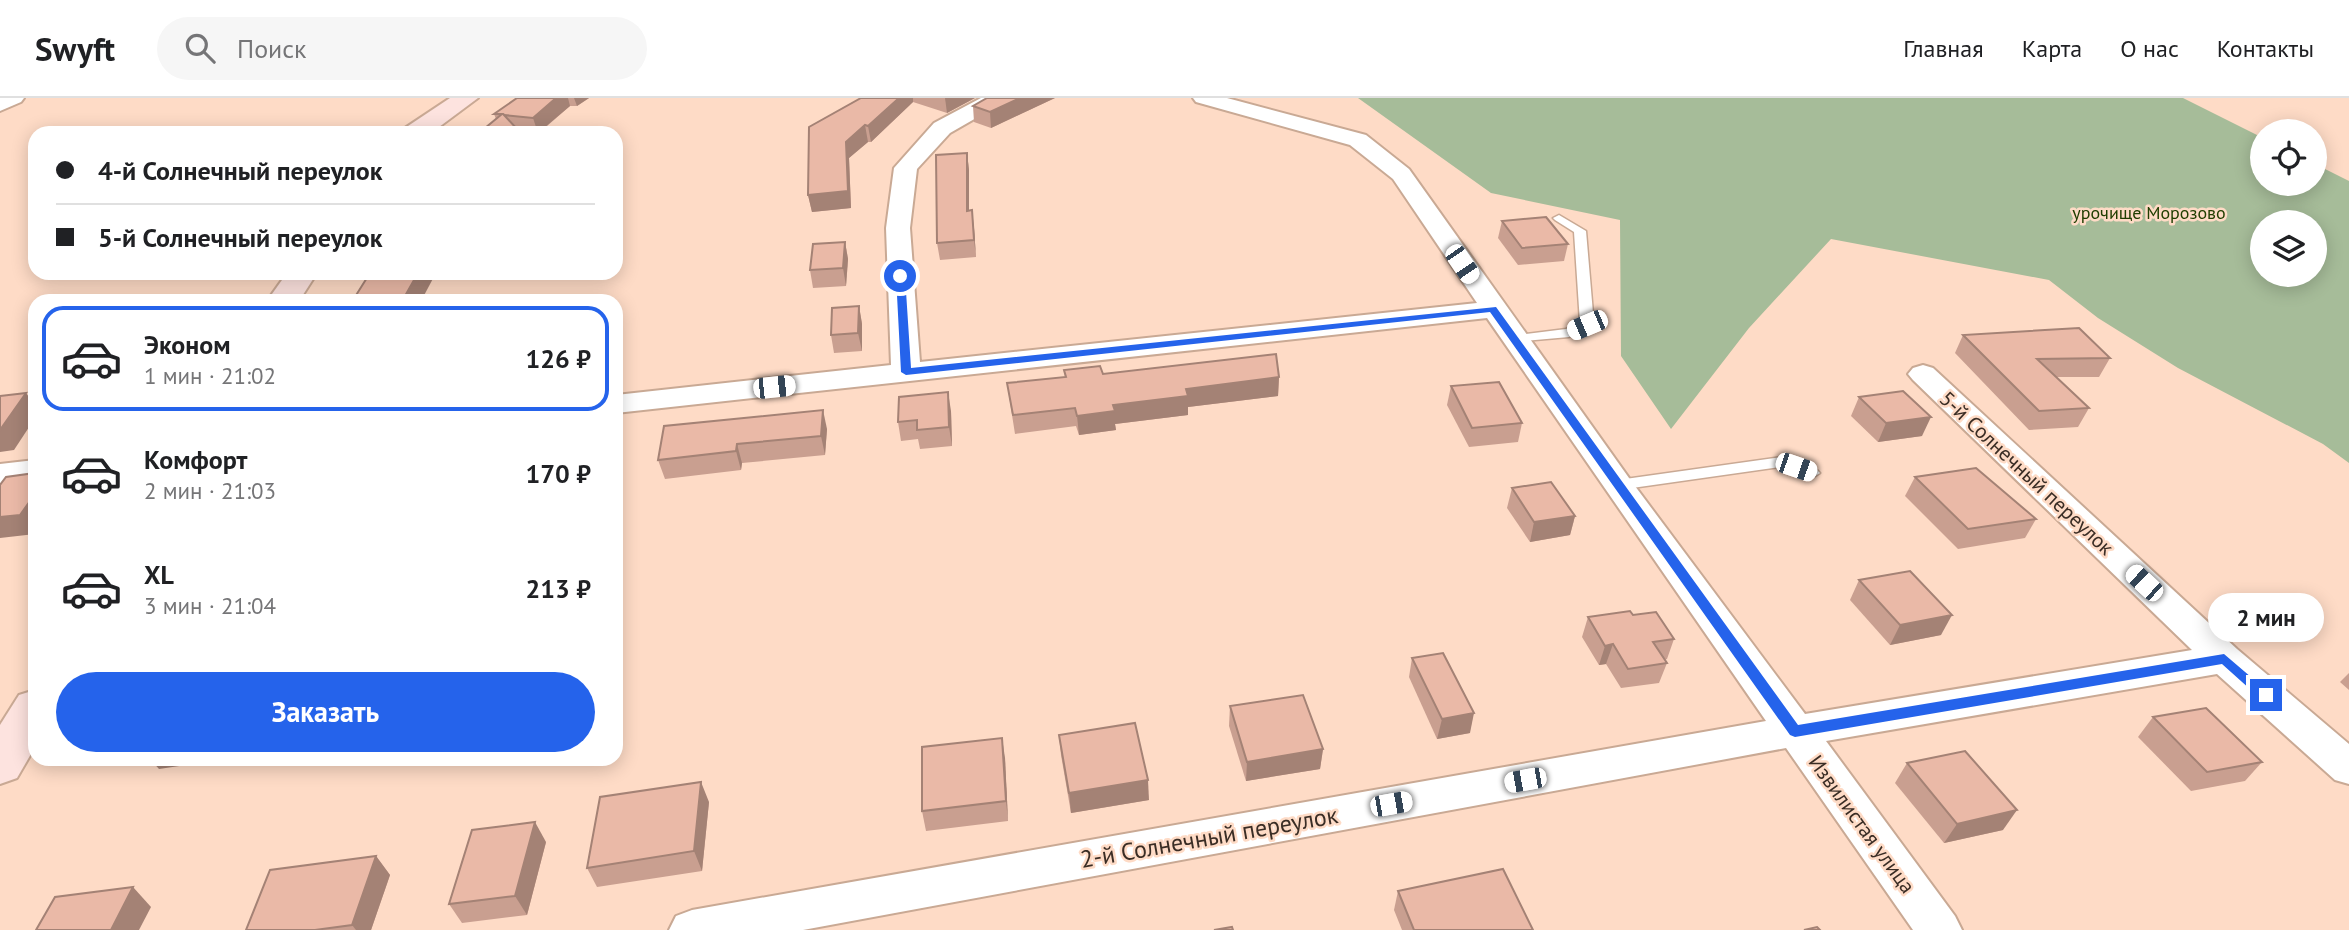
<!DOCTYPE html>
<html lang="ru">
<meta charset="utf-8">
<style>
body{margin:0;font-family:"PT Sans",sans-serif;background:#f6f6f6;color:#202124;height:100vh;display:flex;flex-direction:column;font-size:26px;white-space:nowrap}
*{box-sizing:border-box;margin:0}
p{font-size:23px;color:#757577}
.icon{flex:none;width:38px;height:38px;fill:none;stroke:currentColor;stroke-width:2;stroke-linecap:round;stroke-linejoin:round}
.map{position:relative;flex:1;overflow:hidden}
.drawer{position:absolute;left:28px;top:196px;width:595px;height:472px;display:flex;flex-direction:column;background:#fff;border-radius:21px;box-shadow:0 4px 18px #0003}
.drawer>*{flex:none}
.top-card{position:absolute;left:28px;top:28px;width:595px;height:154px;border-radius:21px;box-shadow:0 4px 18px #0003;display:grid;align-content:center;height:154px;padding:0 28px;background:#fff}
.fabs{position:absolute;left:2250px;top:21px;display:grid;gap:14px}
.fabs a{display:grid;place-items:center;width:77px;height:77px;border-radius:50%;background:#fff;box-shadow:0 4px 18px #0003;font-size:35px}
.end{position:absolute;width:32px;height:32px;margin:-16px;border:9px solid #2563eb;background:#fff;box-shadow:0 0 0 4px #fff}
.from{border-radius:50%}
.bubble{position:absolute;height:49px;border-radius:24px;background:#fff;box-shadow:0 4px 18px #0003;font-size:23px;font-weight:700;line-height:49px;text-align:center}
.car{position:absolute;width:21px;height:42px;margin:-21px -10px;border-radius:9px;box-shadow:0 0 5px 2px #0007;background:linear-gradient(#fff 24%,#345 0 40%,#fff 0 76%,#345 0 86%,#fff 0)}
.top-card b{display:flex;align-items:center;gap:24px;height:66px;font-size:26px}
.top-card b+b{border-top:2px solid #e0e0e0}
.top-card i{width:18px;height:18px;background:#202124}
ul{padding:12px 0 0;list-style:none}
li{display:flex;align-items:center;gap:21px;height:105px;margin:0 14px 10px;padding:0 14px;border:4px solid transparent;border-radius:21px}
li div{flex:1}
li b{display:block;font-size:26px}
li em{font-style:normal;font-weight:700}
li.selected{border-color:#2563eb}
li>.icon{width:63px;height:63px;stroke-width:1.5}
.button{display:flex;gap:14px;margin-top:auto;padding:14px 28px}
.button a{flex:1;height:80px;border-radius:42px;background:#2563eb;color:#fff;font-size:28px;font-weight:700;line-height:80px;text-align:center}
header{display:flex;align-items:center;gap:42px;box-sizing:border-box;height:98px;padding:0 35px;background:#fff;border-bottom:2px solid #e0e0e0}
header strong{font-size:33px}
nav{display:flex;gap:38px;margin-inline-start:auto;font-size:24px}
.search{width:490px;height:63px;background:#f6f6f6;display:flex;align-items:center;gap:18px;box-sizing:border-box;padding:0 24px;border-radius:38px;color:#757577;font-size:26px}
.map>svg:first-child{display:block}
</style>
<header>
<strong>Swyft</strong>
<div class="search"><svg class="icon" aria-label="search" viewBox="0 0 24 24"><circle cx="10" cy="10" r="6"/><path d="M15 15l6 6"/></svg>Поиск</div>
<nav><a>Главная</a><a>Карта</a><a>О нас</a><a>Контакты</a></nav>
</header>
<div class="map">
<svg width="2349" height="832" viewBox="0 0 2349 832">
<rect width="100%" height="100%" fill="#fedbc6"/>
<!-- green -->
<path fill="#a6bc99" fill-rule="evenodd" d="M 1358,0 L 2183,0 L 2263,40 L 2263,86 L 2315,86 L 2315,66 L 2349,83 L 2349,365 L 2323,346 L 2178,270 L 2098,220 L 2049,182 L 1831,141 L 1749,230 L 1671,331 L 1621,258 L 1620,122 L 1491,95 ZM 2263,124 L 2315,124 L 2315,177 L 2263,177 Z"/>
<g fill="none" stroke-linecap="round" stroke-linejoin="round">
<defs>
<g id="lane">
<polygon points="1559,117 1586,133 1594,227 1569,239 1511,244 1511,238 1566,231 1580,225 1574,134 1555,122 1553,120"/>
<polygon points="1781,359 1817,372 1820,375 1812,380 1780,369 1618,392 1610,387 1618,382"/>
</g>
<g id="street">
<polygon points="0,0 24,0 21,4 0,13"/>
<polygon points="981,0 1007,0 1004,4 950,35 917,71 910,130 920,264 1477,205 1393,81 1350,47 1196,4 1193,0 1227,0 1366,37 1409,71 1629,380 1805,616 2192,552 1913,282 1908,276 1913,270 1923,267 1933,270 2237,551 2349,646 2349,686 2335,682 2217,576 1826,643 1955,818 1962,832 1913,832 1786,650 803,832 669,832 676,818 692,812 1766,623 1487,220 616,315 616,297 891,267 886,130 894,70 934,25"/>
<polygon points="35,362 35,382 0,386 0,366"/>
</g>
<g id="secondary">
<polygon points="450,0 478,0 431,35 401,35 405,30"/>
<polygon points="287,175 317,175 299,203 267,203"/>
<polygon points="35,592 35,649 17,680 0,686 0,627 19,597"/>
</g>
</defs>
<!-- lane casing -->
<use href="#lane" stroke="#c9a994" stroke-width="3"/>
<!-- street casing -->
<use href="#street" stroke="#c9a994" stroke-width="4"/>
<!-- secondary casing -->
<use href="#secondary" stroke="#c9a994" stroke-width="4"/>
<!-- lane -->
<use href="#lane" fill="#fff" fill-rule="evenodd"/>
<!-- street -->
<use href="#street" fill="#fff" fill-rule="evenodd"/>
<!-- secondary -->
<use href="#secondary" fill="#fde3df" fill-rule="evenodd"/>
</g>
<!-- wall -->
<g fill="#c99f90">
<polygon points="517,0 589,0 577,8 570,8 539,35 518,34 496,21 494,16"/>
<polygon points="861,0 975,0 947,15 913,4 871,44 868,44 849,60 851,110 812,114 808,97"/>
<polygon points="987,0 1055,0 991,30 974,24 973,8"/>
<polygon points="967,55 969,72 969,113 974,130 976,159 940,162 937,145"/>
<polygon points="1502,123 1568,146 1564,163 1518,167 1498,140"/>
<polygon points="845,144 848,161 846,188 813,190 810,172"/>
<polygon points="370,175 421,203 354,203"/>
<polygon points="859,208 862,226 862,253 834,255 831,237"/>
<polygon points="1963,237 2110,260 2099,279 2056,279 2089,310 2078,329 2029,332 1955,255"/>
<polygon points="1064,272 1103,276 1279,279 1278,298 1188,309 1188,317 1115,326 1116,332 1079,337 1076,328 1015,336 1007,285 1065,279"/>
<polygon points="1451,288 1522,325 1518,344 1469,349 1447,307"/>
<polygon points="1859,299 1922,338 1878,344 1851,318"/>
<polygon points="951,313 952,348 920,351 918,341 901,343 898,324"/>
<polygon points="664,328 827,331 825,357 742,365 741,372 665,381 658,362"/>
<polygon points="1915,379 2036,421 2025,440 1958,451 1905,398"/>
<polygon points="1512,390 1575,418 1570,437 1530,444 1507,410"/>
<polygon points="1859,482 1941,537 1890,547 1850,502"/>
<polygon points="1633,517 1674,541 1667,561 1664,562 1667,565 1659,585 1621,590 1606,566 1599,567 1582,539 1588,519"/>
<polygon points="1412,560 1470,635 1437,641 1409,579"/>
<polygon points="2349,575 2349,592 2340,584"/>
<polygon points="1230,608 1323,651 1320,671 1246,683 1229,628"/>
<polygon points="2153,619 2262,664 2245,683 2191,693 2138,639"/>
<polygon points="1059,637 1149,702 1071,715 1061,657"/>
<polygon points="1005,660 1008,723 926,733 922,713"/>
<polygon points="1907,665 2003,732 1944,745 1895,685"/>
<polygon points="709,704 702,773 597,789 587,770"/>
<polygon points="546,744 527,817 462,825 449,806"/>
<polygon points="376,758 390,777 371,832 246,832"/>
<polygon points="1398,793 1533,832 1402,832 1394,812"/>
</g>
<!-- shaded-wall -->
<g fill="#a48275">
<polygon points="556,0 568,0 570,8 538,35 533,20"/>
<polygon points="574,0 589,0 577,8"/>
<polygon points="899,0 913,0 913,4 871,44 868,28"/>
<polygon points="945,0 975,0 947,15"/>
<polygon points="1020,0 1055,0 991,30 990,14"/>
<polygon points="865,27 868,44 849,60 851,110 812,114 808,97 846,44"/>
<polygon points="967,55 969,72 969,130 967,113"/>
<polygon points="972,112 974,130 976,159 974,142"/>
<polygon points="845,144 848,161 846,188 843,170"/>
<polygon points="418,175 436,175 421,203 408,203 405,198"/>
<polygon points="859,208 862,226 862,253 858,235"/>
<polygon points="1279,279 1278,298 1188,309 1188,317 1115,326 1116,332 1079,337 1077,318 1113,307 1186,291"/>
<polygon points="948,294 951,313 952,348 949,329"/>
<polygon points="26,295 35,307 35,320 14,352 0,354 0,332"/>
<polygon points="823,312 827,331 825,357 821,338"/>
<polygon points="1931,319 1922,338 1878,344 1886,325"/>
<polygon points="737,346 742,365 741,372 736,353"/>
<polygon points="35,396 35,436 0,440 0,419"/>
<polygon points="1575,418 1570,437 1530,444 1534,424"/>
<polygon points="1952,517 1941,537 1890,547 1900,527"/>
<polygon points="1613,546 1606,566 1599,567 1605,548"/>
<polygon points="1474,615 1470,635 1437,641 1442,621"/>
<polygon points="1002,640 1005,660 1008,723 1006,703"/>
<polygon points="1323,651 1320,671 1246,683 1247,664"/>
<polygon points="151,662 220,662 159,671"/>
<polygon points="1148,682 1149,702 1071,715 1069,695"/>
<polygon points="701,684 709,704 702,773 694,753"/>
<polygon points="2017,712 2003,732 1944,745 1957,726"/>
<polygon points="535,724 546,744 527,817 515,798"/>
<polygon points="376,758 390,777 371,832 356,832 352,827"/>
<polygon points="133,789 151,809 139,832 111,832"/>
</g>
<!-- building -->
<g fill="#eab9a7" stroke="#a48275" stroke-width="2">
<polygon points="517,0 556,0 533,20 504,17 518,32 515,35 479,35 502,16 494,16"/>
<polygon points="861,0 899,0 868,28 865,27 846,44 848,93 808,97 809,29"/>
<polygon points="987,0 1020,0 990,14 973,8"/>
<polygon points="967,55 967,113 972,112 974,142 937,145 936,57"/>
<polygon points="1546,119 1568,146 1522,150 1502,123"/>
<polygon points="845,144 843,170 810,172 813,146"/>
<polygon points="370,175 418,175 405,198 353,202"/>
<polygon points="859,208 858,235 831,237 832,210"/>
<polygon points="2079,230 2110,260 2037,261 2089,310 2039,313 1963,237"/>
<polygon points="1276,256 1279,279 1186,291 1188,298 1113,307 1115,313 1077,318 1075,310 1013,317 1007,285 1066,279 1064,272 1100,268 1103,276"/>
<polygon points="1499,284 1522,325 1472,330 1451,288"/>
<polygon points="1903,293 1931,319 1886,325 1859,299"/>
<polygon points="948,294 949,329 917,332 917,322 898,324 899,299"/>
<polygon points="26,295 0,332 0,298"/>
<polygon points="823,312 821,338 737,346 736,353 658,362 664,328"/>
<polygon points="1976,370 2036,421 1968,431 1915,379"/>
<polygon points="35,375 35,396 20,417 0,419 0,387 6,379"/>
<polygon points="1551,384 1575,418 1534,424 1512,390"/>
<polygon points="1910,473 1952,517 1900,527 1859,482"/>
<polygon points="1630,513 1633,517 1656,514 1674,541 1653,544 1667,565 1628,571 1613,546 1605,548 1588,519"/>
<polygon points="1443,555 1474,615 1442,621 1412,560"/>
<polygon points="1303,597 1323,651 1247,664 1230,608"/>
<polygon points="2206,610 2262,664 2207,674 2153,619"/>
<polygon points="1135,625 1148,682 1069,695 1059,637"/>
<polygon points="1002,640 1006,703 922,713 922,649"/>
<polygon points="1965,653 2017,712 1957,726 1907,665"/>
<polygon points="701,684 694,753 587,770 600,699"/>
<polygon points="535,724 515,798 449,806 472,732"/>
<polygon points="376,758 352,827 315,832 246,832 270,772"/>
<polygon points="1503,771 1533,832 1414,832 1398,793"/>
<polygon points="133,789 111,832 36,832 55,799"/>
<polygon points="1232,829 1233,832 1214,832"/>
<polygon points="1817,829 1820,832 1804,832"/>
</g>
<!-- route -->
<polygon fill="#2563eb" points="900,175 905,178 911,270 1496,209 1798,627 2224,556 2272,597 2270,601 2261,601 2222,566 1795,639 1790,637 1490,214 906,277 901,274 896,178"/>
<g text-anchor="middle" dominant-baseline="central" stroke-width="5" stroke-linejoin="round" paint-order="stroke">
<!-- far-park labels -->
<g font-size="18" fill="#203e01" stroke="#fedbc6">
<text x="2149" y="114">урочище Морозово</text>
</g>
<!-- street labels -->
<g font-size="21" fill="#3a2d25" stroke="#fedbc6">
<text transform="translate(2027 375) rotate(43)">5-й Солнечный переулок</text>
<text transform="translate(1862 726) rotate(54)">Извилистая улица</text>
</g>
<!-- near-street labels -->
<g font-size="24" fill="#3a2d25" stroke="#fedbc6">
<text transform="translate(1209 739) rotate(-10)">2-й Солнечный переулок</text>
</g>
</g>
</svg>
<div class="fabs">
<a><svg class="icon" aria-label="locate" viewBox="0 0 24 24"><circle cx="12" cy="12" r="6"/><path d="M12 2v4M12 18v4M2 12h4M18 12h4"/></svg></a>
<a><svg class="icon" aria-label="layers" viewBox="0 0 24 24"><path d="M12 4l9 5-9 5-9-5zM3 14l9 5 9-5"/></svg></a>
</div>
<i class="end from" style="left:900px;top:178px"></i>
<i class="end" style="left:2266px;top:597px"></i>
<div class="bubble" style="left:2208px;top:495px;width:116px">2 мин</div>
<i class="car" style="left:1462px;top:166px;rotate:146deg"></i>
<i class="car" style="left:1587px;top:227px;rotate:247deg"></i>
<i class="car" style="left:774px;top:289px;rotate:84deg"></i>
<i class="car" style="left:1796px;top:369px;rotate:109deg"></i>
<i class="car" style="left:2144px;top:485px;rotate:313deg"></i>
<i class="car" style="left:1525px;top:682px;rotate:260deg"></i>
<i class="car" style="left:1391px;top:706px;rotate:80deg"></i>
<div class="top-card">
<b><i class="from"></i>4-й Солнечный переулок</b>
<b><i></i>5-й Солнечный переулок</b>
</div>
<section class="drawer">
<ul>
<li class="selected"><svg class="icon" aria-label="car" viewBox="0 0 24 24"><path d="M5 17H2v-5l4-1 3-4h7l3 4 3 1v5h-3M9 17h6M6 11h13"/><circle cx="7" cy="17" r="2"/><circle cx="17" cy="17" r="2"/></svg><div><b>Эконом</b><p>1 мин · 21:02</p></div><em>126 ₽</em></li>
<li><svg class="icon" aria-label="car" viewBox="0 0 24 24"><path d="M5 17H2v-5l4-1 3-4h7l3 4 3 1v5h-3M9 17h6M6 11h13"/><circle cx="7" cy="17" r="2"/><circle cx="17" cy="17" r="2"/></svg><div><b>Комфорт</b><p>2 мин · 21:03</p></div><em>170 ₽</em></li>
<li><svg class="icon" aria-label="car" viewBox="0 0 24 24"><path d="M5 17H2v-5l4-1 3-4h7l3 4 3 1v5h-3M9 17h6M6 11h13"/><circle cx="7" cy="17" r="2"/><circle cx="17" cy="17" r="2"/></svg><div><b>XL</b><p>3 мин · 21:04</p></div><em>213 ₽</em></li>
</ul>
<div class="button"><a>Заказать</a></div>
</section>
</div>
